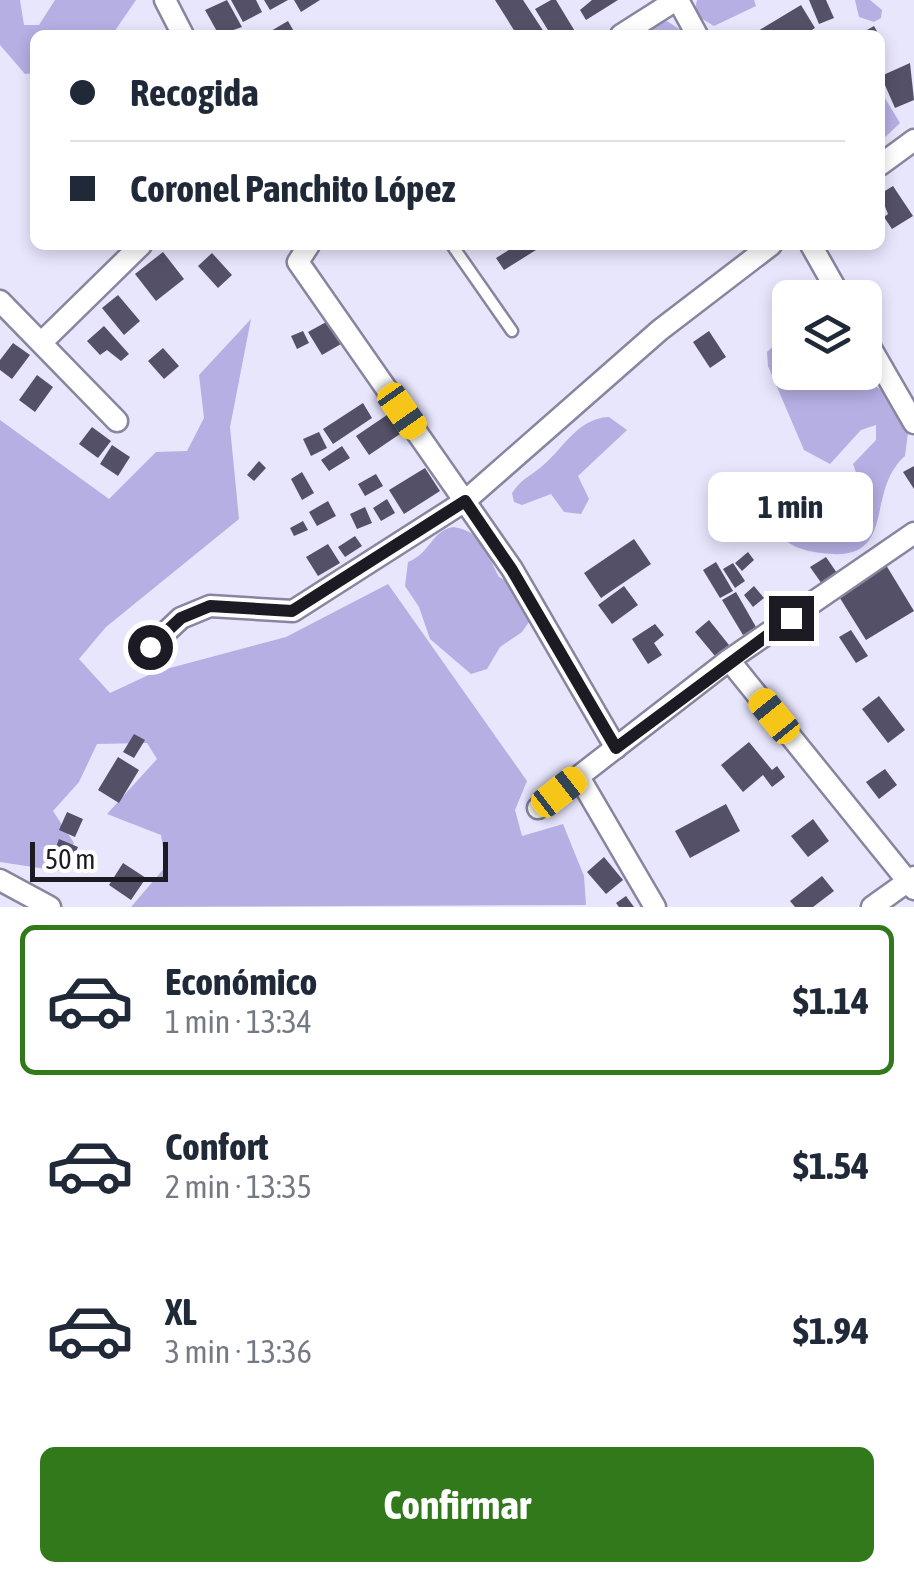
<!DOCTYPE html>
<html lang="es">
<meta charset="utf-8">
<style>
body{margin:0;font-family:"Asap Condensed",sans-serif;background:#f6f6f7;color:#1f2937;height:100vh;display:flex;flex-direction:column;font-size:38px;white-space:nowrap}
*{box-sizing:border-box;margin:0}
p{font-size:32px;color:#747a83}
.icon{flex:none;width:55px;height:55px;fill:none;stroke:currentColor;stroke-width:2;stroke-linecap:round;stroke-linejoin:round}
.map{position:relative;height:907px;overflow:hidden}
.drawer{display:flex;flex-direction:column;background:#fff;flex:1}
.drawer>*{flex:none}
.top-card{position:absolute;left:30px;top:30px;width:855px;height:220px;border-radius:15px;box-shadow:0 5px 15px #0003;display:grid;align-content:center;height:220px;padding:0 40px;background:#fff}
.tools{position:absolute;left:772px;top:280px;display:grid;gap:20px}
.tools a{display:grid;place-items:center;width:110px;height:110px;border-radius:15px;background:#fff;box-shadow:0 5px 15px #0003;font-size:50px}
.scale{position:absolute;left:30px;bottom:25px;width:138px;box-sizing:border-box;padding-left:10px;border:5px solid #1c1b24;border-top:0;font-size:28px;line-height:35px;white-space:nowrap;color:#1c1b24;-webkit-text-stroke:8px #fff;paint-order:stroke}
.end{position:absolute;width:45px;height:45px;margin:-22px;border:12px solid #1c1b24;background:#fff;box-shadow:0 0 0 5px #fff}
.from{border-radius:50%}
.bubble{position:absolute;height:70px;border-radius:15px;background:#fff;box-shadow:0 5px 15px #0003;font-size:32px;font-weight:700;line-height:70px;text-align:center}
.car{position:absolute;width:30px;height:60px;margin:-30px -15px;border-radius:12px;box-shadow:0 0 8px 2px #0007;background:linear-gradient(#f5c518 24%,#345 0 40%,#f5c518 0 76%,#345 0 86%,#f5c518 0)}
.top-card b{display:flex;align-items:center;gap:35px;height:95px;font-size:38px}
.top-card b+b{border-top:2px solid #e0e1e3}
.top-card i{width:25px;height:25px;background:#1f2937}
ul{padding:18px 0 0;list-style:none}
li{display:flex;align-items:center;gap:30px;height:150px;margin:0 20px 15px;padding:0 20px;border:5px solid transparent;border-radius:15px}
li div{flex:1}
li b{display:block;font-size:38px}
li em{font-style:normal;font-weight:700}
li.on{border-color:#32791c}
li>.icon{width:90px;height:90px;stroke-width:1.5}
.cta{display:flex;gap:20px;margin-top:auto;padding:20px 40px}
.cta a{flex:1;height:115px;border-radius:15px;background:#32791c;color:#fff;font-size:40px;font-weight:700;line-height:115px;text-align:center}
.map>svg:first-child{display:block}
</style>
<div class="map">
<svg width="914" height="907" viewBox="0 0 914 907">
<rect width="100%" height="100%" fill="#e8e6fd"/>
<!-- green -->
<g fill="#b5afe4">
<polygon points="0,0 20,0 24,25 39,25 55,0 136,0 112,35 35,35 35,73 25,74 0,45"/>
<polygon points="697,0 754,0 756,6 714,26 694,14"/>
<polygon points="855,0 870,0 882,10 881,18 874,22 859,17"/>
<polygon points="667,21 688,35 641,35 642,32"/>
<polygon points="880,90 900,123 880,142"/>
<polygon points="251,319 230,427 239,519 106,627 79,659 110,693 155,672 286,637 388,584 527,781 515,810 522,836 563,824 584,876 586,905 131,907 166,866 161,835 107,814 157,759 147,743 97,744 79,782 53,811 74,843 59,871 0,862 0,420 109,499 156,452 187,451 204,418 199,375"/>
<path d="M 779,341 L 790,344 L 790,372 C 846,373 880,371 909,425 L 905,456 C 863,493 900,564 821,553 C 800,550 788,546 774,529 L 773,515 L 741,513 C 784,490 786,532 826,539 L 824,525 L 809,528 L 779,494 L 784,480 L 800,488 L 813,482 L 848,491 L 858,478 L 853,464 L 876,440 L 876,425 L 861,430 L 830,464 L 804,450 L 768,366 L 767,352 Z"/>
<path d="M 609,417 L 627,430 L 578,476 L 589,499 L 581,514 L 564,512 L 551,494 L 522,505 L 514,502 L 512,493 C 520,481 525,479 536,471 C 561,454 575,418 609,417 Z"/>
<path d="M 453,527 C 485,532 486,553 499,577 L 513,584 L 531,619 L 522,632 L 500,647 L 487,669 L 471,674 L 430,639 L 419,607 L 405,586 L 408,562 C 431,553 431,531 453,527 Z"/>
</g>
<!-- building -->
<g fill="#535068">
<polygon points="227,0 242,27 219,35 205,10"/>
<polygon points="231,0 256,0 262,12 243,22"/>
<polygon points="264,0 288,0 270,10"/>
<polygon points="294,0 320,0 301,12"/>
<polygon points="495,0 523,0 546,35 517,35"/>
<polygon points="551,0 556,0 576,33 551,35 535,9"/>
<polygon points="592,0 618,0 586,20 580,10"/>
<polygon points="809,0 826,0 834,18 819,24"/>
<polygon points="801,5 815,28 804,35 760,35 758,31"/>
<polygon points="288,21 296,35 264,35"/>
<polygon points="874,26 879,35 858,35"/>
<polygon points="910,63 914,100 895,108 881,76"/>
<polygon points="893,186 913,216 892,229 884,217 888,214 880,194"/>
<polygon points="517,245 544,245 504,270 496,258"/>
<polygon points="163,252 184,279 156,301 135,274"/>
<polygon points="212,253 232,275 218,288 198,266"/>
<polygon points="118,295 140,321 124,335 102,308"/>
<polygon points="328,321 341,344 322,355 308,332"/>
<polygon points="104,326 129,354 121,361 107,350 100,355 87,341"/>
<polygon points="303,331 309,343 297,349 291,336"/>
<polygon points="709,331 726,357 710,368 693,342"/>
<polygon points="13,343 30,355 12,379 0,370 0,360"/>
<polygon points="163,348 179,366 164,379 148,361"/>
<polygon points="37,375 53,387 35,412 19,400"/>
<polygon points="363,403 372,418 333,444 323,429"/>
<polygon points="387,415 400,434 369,455 356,436"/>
<polygon points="92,427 111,441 98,458 79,444"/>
<polygon points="319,432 327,448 311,456 303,439"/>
<polygon points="112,445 130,457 118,476 100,464"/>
<polygon points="342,446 350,458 329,471 321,460"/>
<polygon points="259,461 266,468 254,481 247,475"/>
<polygon points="914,466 914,489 903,472"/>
<polygon points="425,468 440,491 404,514 389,490"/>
<polygon points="302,472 314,493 302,500 291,479"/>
<polygon points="376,474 383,486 365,496 358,484"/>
<polygon points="387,499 395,513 381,521 373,508"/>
<polygon points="328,501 336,516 317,526 309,512"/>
<polygon points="365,507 372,523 357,529 350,514"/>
<polygon points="303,521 308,530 294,536 290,528"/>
<polygon points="355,536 362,546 345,557 338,547"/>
<polygon points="634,539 651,564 601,598 584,573"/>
<polygon points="328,544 340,563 318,576 306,557"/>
<polygon points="748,552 754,560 742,571 735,563"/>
<polygon points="826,557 837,573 822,584 810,567"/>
<polygon points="716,562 733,591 720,598 703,570"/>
<polygon points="733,563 745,581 735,588 723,569"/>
<polygon points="886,565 914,611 866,640 838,595"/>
<polygon points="624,586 638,605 612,624 598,605"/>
<polygon points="754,586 764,598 753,607 744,595"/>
<polygon points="736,592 756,627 743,635 722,600"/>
<polygon points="709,620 729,645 715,656 695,632"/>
<polygon points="655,624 664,635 654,643 662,655 648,664 632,639"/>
<polygon points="851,630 868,656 856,663 839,637"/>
<polygon points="879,696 905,730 888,743 862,709"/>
<polygon points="134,734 145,740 134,758 123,752"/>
<polygon points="749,742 772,770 777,766 785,777 772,787 763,775 743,792 721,765"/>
<polygon points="118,757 139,770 119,803 98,790"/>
<polygon points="885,769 897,785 879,799 866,782"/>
<polygon points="726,804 740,831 690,858 675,831"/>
<polygon points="67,812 83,819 75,837 59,830"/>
<polygon points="813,819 829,841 808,857 791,836"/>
<polygon points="59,839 78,847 71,863 53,855"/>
<polygon points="604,857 623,880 606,894 587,872"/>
<polygon points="123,863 146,878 131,900 109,885"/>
<polygon points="822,876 834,891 813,907 795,907 790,901"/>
<polygon points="626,896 634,907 619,907 616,903"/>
</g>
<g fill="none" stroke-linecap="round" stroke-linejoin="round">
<defs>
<polyline id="lane" points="452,245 512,331"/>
<g id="street">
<polyline points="165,0 183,35"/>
<polyline points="678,0 697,35"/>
<polyline points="621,35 676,0"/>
<polyline points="880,165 914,140"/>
<polyline points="309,245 298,262 512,569 616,748"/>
<polyline points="811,245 841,298"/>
<polyline points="0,301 117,421"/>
<polyline points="865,338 914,423"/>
<polyline points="42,342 141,245"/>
<polyline points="150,647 181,618 210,606 293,611 465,501 660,330 771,245"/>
<polyline points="729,660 914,889"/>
<polyline points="579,777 655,907"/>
<polyline points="538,808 729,660 914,533"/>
<polyline points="0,880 50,907"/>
<polyline points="872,907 914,877"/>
</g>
</defs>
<!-- lane casing -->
<use href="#lane" stroke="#88859f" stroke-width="15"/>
<!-- street casing -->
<use href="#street" stroke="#88859f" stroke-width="25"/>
<!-- lane -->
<use href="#lane" stroke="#fff" stroke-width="10"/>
<!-- street -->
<use href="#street" stroke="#fff" stroke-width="20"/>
</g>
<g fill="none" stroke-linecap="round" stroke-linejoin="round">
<!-- route -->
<polyline stroke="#1c1b24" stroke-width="12" points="150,647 181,618 210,606 292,611 465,501 512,570 616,748 791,618"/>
</g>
</svg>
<div class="tools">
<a><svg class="icon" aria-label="layers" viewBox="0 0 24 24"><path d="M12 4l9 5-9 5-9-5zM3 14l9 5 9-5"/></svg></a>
</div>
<div class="scale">50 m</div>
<i class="end from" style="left:150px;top:647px"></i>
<i class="end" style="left:791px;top:618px"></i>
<div class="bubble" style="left:708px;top:472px;width:165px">1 min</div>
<i class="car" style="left:402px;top:411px;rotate:145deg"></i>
<i class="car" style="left:774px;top:716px;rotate:321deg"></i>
<i class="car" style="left:559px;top:792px;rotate:52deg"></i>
<div class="top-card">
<b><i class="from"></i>Recogida</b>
<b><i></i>Coronel Panchito López</b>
</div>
</div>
<section class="drawer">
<ul>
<li class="on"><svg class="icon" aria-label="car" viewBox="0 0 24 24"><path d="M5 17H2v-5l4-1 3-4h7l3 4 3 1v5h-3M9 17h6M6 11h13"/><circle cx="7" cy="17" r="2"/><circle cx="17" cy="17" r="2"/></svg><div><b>Económico</b><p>1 min · 13:34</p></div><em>$1.14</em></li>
<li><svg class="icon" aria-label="car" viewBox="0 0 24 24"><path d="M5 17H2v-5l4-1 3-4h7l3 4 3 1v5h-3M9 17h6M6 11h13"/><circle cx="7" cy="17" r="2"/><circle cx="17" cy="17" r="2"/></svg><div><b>Confort</b><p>2 min · 13:35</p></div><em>$1.54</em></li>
<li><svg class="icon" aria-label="car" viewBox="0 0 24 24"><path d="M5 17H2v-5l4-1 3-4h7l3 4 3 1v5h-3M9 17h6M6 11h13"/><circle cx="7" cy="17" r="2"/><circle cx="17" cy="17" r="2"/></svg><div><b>XL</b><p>3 min · 13:36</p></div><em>$1.94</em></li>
</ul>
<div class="cta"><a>Confirmar</a></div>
</section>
